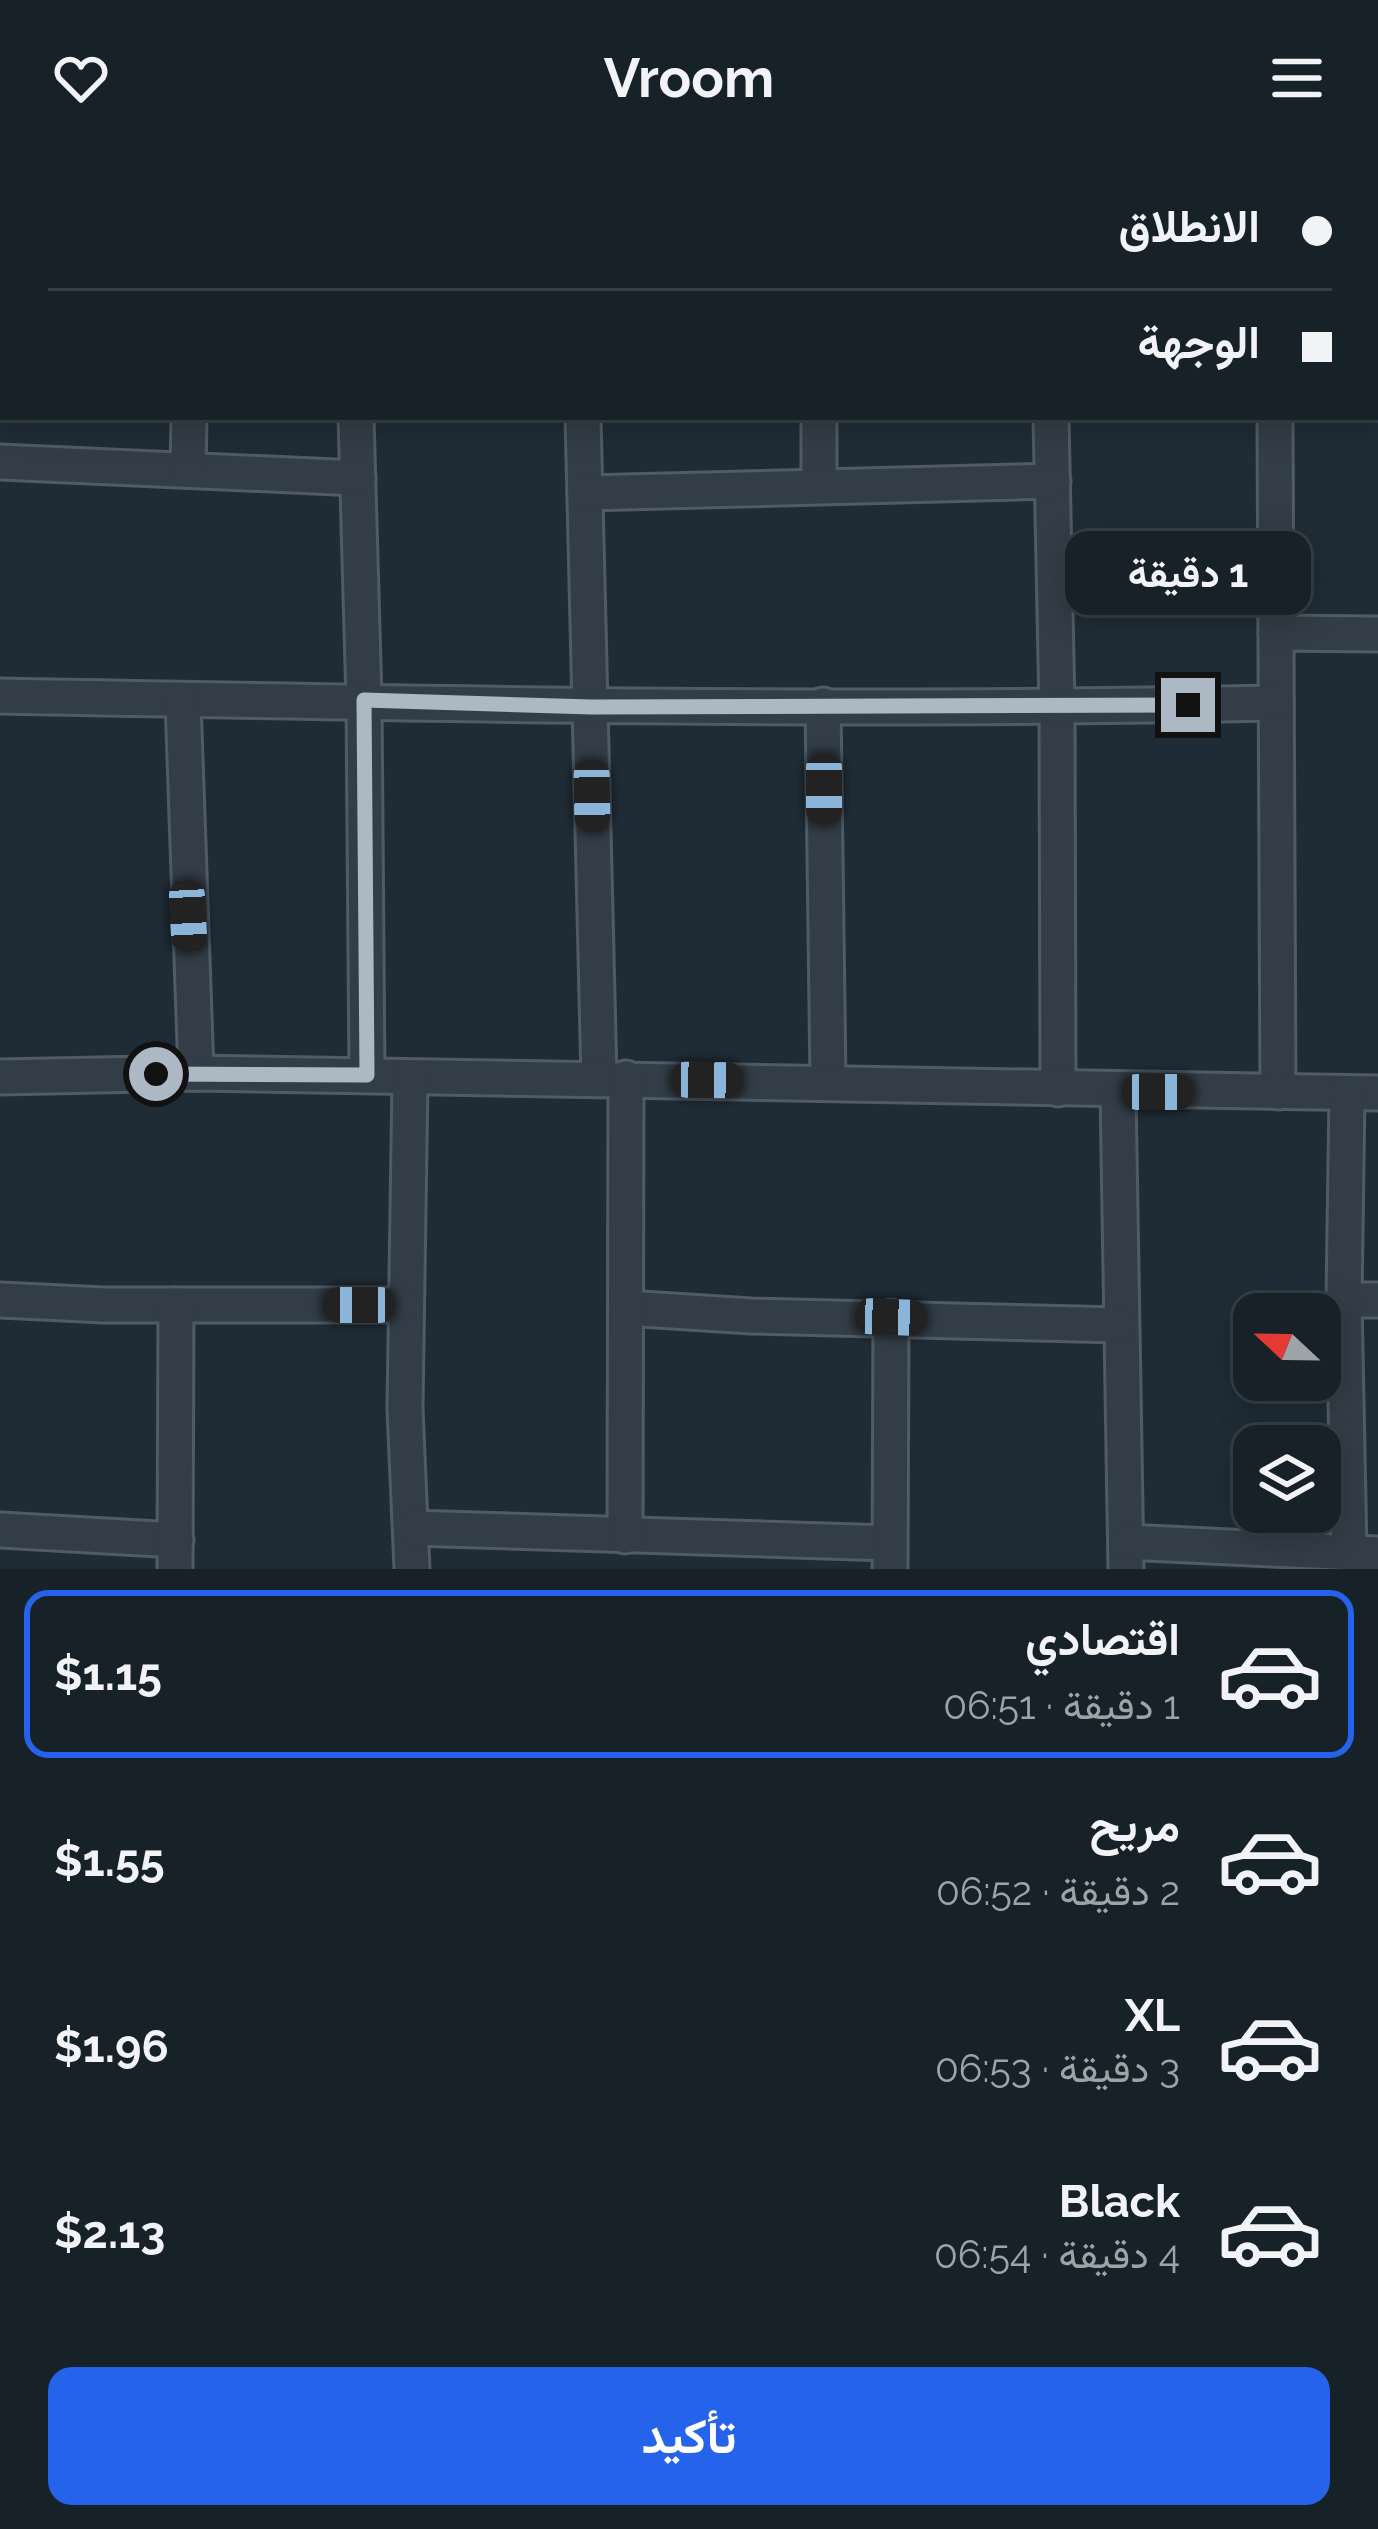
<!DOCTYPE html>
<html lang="ar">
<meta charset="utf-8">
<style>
body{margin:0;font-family:Raleway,Vazirmatn,sans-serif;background:#202930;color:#f1f3f6;direction:rtl;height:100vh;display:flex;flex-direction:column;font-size:45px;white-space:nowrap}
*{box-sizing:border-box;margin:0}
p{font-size:39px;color:#9ea3a8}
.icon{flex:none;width:66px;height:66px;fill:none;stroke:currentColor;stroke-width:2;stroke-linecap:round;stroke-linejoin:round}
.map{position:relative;height:1413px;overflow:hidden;direction:ltr}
.panel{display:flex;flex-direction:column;background:#172128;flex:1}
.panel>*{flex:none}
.hud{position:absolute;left:0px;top:0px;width:1380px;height:264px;box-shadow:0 6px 30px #0003,0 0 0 3px #363e45;direction:rtl;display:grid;align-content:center;height:264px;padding:0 48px;background:#172128}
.needle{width:78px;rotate:292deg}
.buttons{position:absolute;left:1233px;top:1137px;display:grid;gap:24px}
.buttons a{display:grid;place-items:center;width:108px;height:108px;border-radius:24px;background:#172128;box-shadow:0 6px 30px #0003,0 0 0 3px #363e45;font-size:60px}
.end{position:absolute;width:54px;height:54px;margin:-27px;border:15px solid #acb8c4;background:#111;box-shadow:0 0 0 6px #111}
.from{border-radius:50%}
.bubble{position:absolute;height:84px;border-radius:24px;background:#172128;box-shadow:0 6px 30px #0003,0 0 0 3px #363e45;font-size:39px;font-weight:700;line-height:84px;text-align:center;direction:rtl}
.car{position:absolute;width:36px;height:72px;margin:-36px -18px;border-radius:15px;box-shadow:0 0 9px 3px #0007;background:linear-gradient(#222 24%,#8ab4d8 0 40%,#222 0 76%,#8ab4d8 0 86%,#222 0)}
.hud b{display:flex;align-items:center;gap:42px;height:114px;font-size:45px}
.hud b+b{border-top:3px solid #363e45}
.hud i{width:30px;height:30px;background:#f1f3f6}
ul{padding:21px 0 0;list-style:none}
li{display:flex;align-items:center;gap:36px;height:168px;margin:0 24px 18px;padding:0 24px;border:6px solid transparent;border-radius:24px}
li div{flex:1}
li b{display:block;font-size:45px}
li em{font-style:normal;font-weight:700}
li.current{border-color:#2563eb}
li>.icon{width:108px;height:108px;stroke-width:1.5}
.cta{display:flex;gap:24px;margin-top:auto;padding:24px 48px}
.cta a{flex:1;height:138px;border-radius:24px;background:#2563eb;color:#fff;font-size:48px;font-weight:700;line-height:138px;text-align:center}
header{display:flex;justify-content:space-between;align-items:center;height:156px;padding:0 48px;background:#172128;font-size:54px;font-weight:700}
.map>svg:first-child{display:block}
</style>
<header><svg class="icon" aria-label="menu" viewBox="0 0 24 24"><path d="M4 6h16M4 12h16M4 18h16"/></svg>Vroom<svg class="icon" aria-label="heart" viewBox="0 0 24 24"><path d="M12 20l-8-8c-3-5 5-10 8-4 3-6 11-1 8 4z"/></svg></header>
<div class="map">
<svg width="1378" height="1413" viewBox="0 0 1378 1413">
<rect width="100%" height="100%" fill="#1f2c36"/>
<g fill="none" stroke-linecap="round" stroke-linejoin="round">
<defs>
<g id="minor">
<polyline points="189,0 189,3"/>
<polyline points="574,0 574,3"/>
<polyline points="819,0 819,3"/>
<polyline points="1278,3 1278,0"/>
<polyline points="1377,149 1378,149"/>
<polyline points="356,261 364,545 367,919"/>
<polyline points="583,261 599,923"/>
<polyline points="1051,261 1057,552 1058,933"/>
<polyline points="1275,261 1278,936"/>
<polyline points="0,306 358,322"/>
<polyline points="188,314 189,261"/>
<polyline points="819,330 819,261"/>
<polyline points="585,337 1053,325"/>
<polyline points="1276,477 1378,478"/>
<path d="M 0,540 C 425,548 850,556 1276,547"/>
<polyline points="183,545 196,917"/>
<polyline points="823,549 828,926"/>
<polyline points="0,921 196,917 1378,937"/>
<polyline points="410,922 405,1253 412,1413"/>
<polyline points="1118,936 1126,1413"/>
<polyline points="1347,937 1344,1144 1349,1397"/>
<polyline points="0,1144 104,1149 405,1149"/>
<polyline points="1344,1144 1378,1144"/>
<polyline points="626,1152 751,1160 1121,1169"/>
<polyline points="411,1372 889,1387"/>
<polyline points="0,1374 176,1384"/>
<polyline points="625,1380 626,922"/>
<polyline points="1126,1386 1378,1398"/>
<polyline points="175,1413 176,1149"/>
<polyline points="890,1413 891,1161"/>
</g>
</defs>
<!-- minor casing -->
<use href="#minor" stroke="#505b65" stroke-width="39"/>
<!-- minor -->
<use href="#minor" stroke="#323d47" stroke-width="33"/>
</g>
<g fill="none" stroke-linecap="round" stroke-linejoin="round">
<!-- route -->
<polyline stroke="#acb8c4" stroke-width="15" points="156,918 367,919 364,544 591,551 1188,549"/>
</g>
</svg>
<div class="buttons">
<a><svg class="needle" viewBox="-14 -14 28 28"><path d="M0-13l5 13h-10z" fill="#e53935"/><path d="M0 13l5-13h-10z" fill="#9ea3a8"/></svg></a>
<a><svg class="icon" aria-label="layers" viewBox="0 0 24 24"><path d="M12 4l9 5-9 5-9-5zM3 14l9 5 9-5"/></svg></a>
</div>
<i class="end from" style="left:156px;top:918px"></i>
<i class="end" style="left:1188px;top:549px"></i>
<div class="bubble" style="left:1065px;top:375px;width:246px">1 دقيقة</div>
<i class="car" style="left:824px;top:633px;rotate:180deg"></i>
<i class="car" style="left:592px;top:640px;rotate:179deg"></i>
<i class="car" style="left:188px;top:760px;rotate:177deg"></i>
<i class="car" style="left:707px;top:924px;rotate:91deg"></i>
<i class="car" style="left:1158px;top:936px;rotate:90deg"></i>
<i class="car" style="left:359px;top:1149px;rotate:270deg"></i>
<i class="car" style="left:891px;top:1161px;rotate:92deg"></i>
<div class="hud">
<b><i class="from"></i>الانطلاق</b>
<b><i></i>الوجهة</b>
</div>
</div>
<section class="panel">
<ul>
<li class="current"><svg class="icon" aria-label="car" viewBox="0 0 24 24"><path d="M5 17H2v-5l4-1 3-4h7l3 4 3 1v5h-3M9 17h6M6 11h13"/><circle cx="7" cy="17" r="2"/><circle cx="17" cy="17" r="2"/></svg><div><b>اقتصادي</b><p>1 دقيقة · 06:51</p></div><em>$1.15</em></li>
<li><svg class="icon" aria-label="car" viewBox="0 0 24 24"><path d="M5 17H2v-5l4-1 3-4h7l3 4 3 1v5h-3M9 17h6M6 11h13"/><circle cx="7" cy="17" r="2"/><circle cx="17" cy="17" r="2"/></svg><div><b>مريح</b><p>2 دقيقة · 06:52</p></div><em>$1.55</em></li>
<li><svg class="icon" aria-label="car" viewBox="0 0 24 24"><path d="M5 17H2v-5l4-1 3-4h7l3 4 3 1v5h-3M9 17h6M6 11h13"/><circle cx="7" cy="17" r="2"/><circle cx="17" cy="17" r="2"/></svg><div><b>XL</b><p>3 دقيقة · 06:53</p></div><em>$1.96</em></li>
<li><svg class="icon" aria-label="car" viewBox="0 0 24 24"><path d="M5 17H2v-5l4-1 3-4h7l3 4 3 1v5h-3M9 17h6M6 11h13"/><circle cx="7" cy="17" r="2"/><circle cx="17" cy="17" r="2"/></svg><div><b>Black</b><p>4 دقيقة · 06:54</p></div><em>$2.13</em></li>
</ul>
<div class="cta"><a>تأكيد</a></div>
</section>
